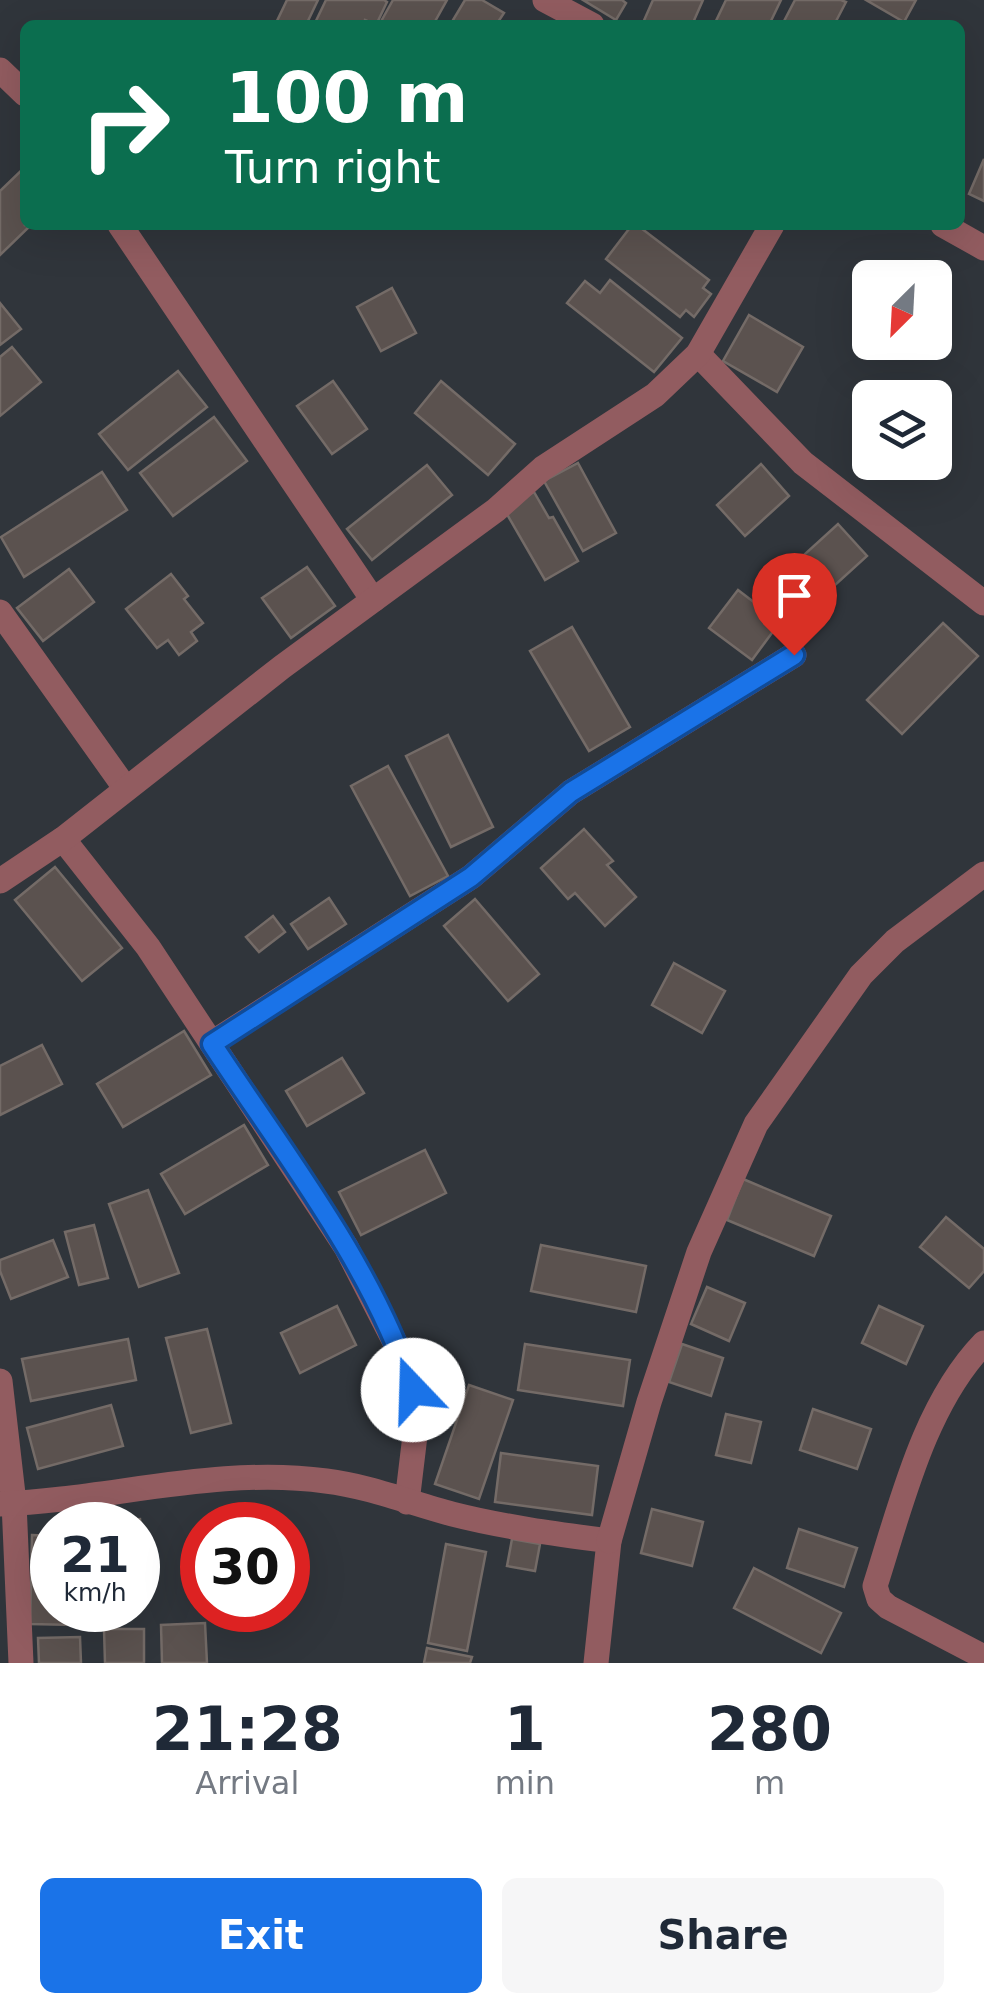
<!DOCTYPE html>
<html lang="en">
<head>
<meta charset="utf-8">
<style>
  body { margin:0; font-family:"DejaVu Sans",sans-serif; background:#f6f6f7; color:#1f2937; height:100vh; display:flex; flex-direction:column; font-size:38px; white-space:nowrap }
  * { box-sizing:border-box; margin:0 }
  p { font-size:32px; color:#747a83 }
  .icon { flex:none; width:55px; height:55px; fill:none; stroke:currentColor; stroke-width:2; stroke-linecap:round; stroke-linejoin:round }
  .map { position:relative; height:1663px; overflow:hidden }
  .drawer { display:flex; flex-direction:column; background:#fff; flex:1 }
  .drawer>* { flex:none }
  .top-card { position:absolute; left:20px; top:20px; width:945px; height:210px; border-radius:15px; box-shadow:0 10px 40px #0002; background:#0b6e4f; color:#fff; overflow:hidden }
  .needle { width:65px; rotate:204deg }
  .controls { position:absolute; left:852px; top:260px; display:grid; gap:20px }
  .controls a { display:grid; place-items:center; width:100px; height:100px; border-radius:15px; background:#fff; box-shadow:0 10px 40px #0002; font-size:50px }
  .speed { position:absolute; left:30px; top:1502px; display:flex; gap:20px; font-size:50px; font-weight:700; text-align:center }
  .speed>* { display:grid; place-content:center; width:130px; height:130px; border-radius:50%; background:#fff; box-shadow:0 10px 40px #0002; line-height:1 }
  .speed small { font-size:25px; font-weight:400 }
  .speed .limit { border:15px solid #d22; background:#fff; color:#111 }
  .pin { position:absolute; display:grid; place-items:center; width:85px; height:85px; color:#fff; margin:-102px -42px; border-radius:50% 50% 50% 0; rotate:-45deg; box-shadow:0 0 10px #0007 }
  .pin .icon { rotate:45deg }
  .me { position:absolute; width:110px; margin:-55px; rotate:339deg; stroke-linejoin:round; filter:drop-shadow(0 0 8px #0008) }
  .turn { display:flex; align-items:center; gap:35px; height:210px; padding:0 40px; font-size:45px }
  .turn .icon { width:130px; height:130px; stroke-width:2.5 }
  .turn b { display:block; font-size:70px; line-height:85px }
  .eta { display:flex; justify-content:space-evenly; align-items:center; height:170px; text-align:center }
  .eta b { font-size:60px; font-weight:600; line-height:70px }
  .cta { display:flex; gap:20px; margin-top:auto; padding:20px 40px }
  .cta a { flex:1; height:115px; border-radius:15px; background:#1a73e8; color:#fff; font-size:40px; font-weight:600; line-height:115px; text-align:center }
  .cta a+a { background:#f6f6f7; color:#1f2937 }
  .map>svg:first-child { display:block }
</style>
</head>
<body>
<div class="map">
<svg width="984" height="1663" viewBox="0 0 984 1663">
  <rect width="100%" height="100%" fill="#30353b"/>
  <g fill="#5b524f" stroke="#746b67" stroke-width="2.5">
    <path d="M287,0H318L306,25H280L276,23Z"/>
    <path d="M326,0H384L387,2L376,25L365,20L363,25H314Z"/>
    <path d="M393,0H447L433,25H379Z"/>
    <path d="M465,0H482L504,13L496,25H450Z"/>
    <path d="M583,0H622L626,3L616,20Z"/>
    <path d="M653,0H703L692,25H642Z"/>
    <path d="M726,0H781L769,25H714Z"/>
    <path d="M795,0H841L846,2L834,25H782Z"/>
    <path d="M866,0H916L904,22Z"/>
    <path d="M984,159V201L969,194Z"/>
    <path d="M25,167V225H31L0,255V191Z"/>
    <path d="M632,225H637L709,280L703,288L711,294L694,317L686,310L680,317L606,259Z"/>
    <path d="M610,280L682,338L654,372L567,303L585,281L600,293Z"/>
    <path d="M392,288L416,333L381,351L357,307Z"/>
    <path d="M0,303L21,329L0,345Z"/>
    <path d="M749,315L803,347L777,392L723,361Z"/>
    <path d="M12,347L41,382L0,416V357Z"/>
    <path d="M178,371L207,407L128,470L99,434Z"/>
    <path d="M333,381L367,429L332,454L297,406Z"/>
    <path d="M441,381L515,444L488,475L415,413Z"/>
    <path d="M214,417L247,461L173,516L140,473Z"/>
    <path d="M578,463L616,533L583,551L544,481Z"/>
    <path d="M761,464L789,496L745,536L717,505Z"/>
    <path d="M427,465L452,495L372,560L347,529Z"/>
    <path d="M102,472L127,510L24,577L1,537Z"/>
    <path d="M534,492L549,518L553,517L578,561L545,580L504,509Z"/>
    <path d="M838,524L867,556L790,626L761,594Z"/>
    <path d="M307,567L335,606L291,638L262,598Z"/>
    <path d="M69,569L94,602L43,641L17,608Z"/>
    <path d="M171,574L188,596L184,599L203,623L191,632L197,641L179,655L168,640L157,648L126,609Z"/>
    <path d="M738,590L780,622L752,660L709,628Z"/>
    <path d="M943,623L978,656L902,734L867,700Z"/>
    <path d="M572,627L630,727L589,751L530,651Z"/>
    <path d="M448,735L493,827L451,847L406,756Z"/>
    <path d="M388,766L448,876L410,896L351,786Z"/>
    <path d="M584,829L613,861L607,865L636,897L605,926L575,893L568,899L541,868Z"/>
    <path d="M55,867L122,948L82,981L15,900Z"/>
    <path d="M329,898L346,924L308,949L291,924Z"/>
    <path d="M475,899L539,974L508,1001L444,926Z"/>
    <path d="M273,916L285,932L259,952L246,937Z"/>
    <path d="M674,963L725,991L702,1033L652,1005Z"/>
    <path d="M184,1031L211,1075L123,1127L97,1084Z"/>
    <path d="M42,1045L62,1084L0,1115V1066Z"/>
    <path d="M342,1058L364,1093L307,1126L286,1091Z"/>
    <path d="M244,1125L268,1165L185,1214L161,1174Z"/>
    <path d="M425,1150L446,1193L361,1235L339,1192Z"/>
    <path d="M743,1179L831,1216L814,1256L727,1220Z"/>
    <path d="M148,1190L179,1273L139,1287L109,1204Z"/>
    <path d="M946,1217L984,1249V1271L969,1288L920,1247Z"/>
    <path d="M94,1225L108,1278L79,1285L65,1232Z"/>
    <path d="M53,1240L68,1277L11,1299L0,1271V1260Z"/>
    <path d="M541,1245L646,1266L636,1312L531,1291Z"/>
    <path d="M707,1287L745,1303L729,1341L691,1324Z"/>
    <path d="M337,1306L356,1345L300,1373L281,1333Z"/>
    <path d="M879,1306L923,1326L906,1364L862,1343Z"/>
    <path d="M207,1329L231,1423L191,1433L166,1338Z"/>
    <path d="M128,1339L136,1380L31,1401L22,1359Z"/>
    <path d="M525,1344L630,1360L623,1406L518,1390Z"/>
    <path d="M682,1344L723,1358L711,1396L669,1382Z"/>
    <path d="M469,1385L513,1400L479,1499L435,1484Z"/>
    <path d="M111,1405L123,1446L38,1469L27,1428Z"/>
    <path d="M813,1409L871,1429L857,1469L800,1450Z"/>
    <path d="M726,1414L761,1422L751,1463L716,1455Z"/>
    <path d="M501,1453L598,1466L592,1515L495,1502Z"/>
    <path d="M652,1509L703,1522L692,1566L641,1553Z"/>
    <path d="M140,1519L144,1579H138V1525H94V1522Z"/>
    <path d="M799,1529L857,1548L844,1587L787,1568Z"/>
    <path d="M32,1535L52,1536V1610H76L75,1625L30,1624Z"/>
    <path d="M512,1539L540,1544L535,1571L507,1566Z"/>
    <path d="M446,1544L486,1552L467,1651L428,1643Z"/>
    <path d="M754,1568L841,1613L821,1653L734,1608Z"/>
    <path d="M205,1623L207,1663H162L161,1625Z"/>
    <path d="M104,1629H144V1663H105Z"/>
    <path d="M80,1637L81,1663H39L38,1638Z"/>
    <path d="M427,1648L472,1657L470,1663H424Z"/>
  </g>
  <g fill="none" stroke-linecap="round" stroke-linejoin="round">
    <g stroke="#925c60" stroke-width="25">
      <path d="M545,0L592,25"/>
      <path d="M0,70L25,94"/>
      <path d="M120,225L373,600"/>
      <path d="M943,225L984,248"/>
      <path d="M698,354L803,463L984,603"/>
      <path d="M0,612L126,789"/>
      <path d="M63,839L148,947L346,1247L403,1358L413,1389L417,1419L407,1502"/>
      <path d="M0,881L63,839L282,667L496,510L543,468L655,395L698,354L772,225"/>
      <path d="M212,1043L471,877L571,792L794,655"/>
      <path d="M984,1343C924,1405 901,1505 875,1586L879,1599L888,1607L984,1657"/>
      <path d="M0,1381L14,1503L21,1663"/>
      <path d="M0,1504C108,1500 218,1466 326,1481C368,1486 411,1503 452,1514C503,1527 556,1534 609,1541L596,1663"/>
      <path d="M609,1541L649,1402L699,1252L756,1124L861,975L895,941L984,874"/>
    </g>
  </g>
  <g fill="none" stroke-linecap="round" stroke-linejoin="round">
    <g stroke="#114b97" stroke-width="25">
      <path id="route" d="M413,1390C373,1266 283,1152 212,1044L471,877L571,792L794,655"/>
    </g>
    <use href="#route" stroke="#1a73e8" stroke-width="18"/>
  </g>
</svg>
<div class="controls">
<a><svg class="needle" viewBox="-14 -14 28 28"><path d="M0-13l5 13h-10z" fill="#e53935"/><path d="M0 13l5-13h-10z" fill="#747a83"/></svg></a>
<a><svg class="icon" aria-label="layers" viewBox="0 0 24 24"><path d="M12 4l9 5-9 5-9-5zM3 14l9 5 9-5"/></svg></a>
</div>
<div class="speed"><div>21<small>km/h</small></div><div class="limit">30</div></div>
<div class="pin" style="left:794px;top:655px;background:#d93025"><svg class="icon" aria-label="arrive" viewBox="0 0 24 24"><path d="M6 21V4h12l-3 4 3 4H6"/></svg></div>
<svg class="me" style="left:413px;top:1390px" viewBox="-20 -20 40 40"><circle r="19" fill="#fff"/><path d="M0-13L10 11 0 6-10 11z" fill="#1a73e8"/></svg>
<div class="top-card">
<div class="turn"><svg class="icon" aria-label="right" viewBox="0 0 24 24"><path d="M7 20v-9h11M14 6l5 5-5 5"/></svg><div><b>100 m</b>Turn right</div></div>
</div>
</div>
<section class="drawer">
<div class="eta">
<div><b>21:28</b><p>Arrival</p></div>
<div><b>1</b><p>min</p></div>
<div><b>280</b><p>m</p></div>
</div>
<div class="cta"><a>Exit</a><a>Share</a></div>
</section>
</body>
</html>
